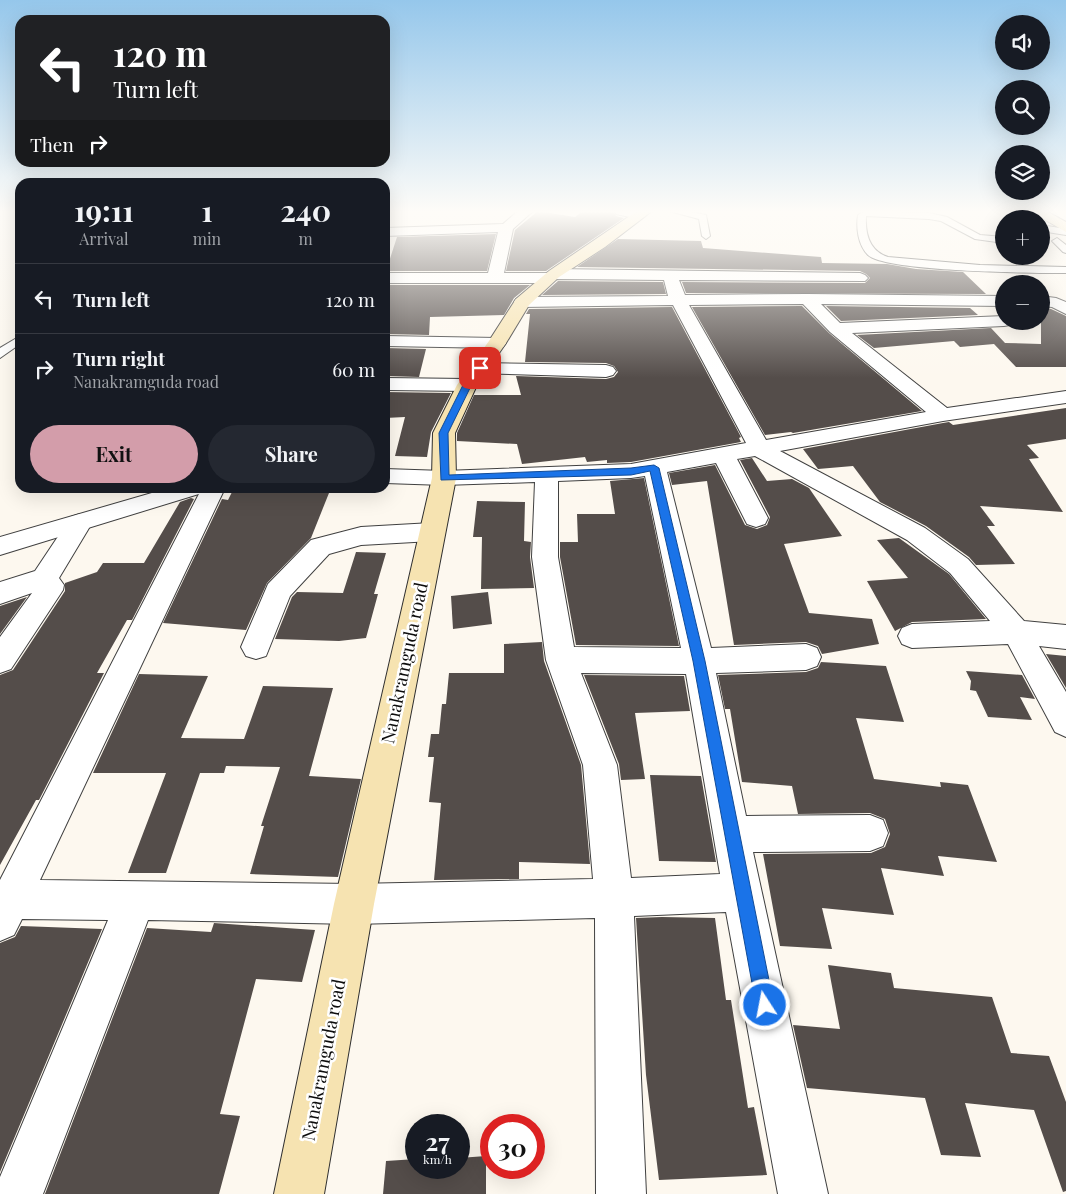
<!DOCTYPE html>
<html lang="en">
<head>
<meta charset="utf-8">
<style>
  body { margin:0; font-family:"Playfair Display",serif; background:#242831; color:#f1f3f6; height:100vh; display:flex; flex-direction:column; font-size:19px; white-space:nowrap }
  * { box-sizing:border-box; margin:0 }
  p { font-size:16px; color:#9ea1a6 }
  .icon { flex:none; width:28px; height:28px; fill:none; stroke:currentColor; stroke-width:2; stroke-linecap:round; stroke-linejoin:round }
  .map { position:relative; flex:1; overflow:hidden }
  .drawer { position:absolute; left:15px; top:178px; width:375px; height:315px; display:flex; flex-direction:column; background:#171b24; border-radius:15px; box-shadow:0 5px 20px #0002 }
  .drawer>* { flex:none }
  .banner { position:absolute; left:15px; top:15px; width:375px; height:152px; border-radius:15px; box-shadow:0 5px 20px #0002; background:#202124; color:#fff; overflow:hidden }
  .fabs { position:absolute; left:995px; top:15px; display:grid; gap:10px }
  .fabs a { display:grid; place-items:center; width:55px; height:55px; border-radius:50%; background:#171b24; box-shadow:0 5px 20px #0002; font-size:25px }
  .speed { position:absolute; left:405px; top:1114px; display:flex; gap:10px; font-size:25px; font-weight:700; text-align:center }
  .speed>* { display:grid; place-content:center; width:65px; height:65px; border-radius:50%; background:#171b24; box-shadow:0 5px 20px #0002; line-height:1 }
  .speed small { font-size:12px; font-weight:400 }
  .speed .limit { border:8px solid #d22; background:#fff; color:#111 }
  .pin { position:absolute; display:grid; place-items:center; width:42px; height:42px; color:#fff; margin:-21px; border-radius:10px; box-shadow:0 2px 8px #0006 }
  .me { position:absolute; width:55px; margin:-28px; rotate:349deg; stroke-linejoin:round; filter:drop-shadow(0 0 4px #0008) }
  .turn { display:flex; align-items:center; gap:18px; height:105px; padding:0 15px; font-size:22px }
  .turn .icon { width:65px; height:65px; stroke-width:2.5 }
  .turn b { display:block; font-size:35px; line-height:42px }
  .then { display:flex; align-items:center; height:48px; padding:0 15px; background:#0003; gap:10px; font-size:19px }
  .eta { display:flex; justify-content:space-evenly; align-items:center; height:85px; text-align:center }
  .eta b { font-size:30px; font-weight:700; line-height:35px }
  .action { display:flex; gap:10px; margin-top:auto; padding:10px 15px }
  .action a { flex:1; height:58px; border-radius:30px; background:#d39daa; color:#111; font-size:20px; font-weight:700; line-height:58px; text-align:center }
  .action a+a { background:#242831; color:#f1f3f6 }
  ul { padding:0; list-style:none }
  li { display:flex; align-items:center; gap:15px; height:70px; padding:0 15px; border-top:1px solid #363941 }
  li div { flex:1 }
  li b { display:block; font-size:19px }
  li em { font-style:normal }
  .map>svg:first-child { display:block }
</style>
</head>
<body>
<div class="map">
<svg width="1066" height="1194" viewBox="0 0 1066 1194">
  <rect width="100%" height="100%" fill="#fdf8ef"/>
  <g fill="#544d4a">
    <path d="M538,211L575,217L583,211H613L616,216L624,218L546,271H506L515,230Z"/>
    <path d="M496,234L487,271H386L397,237Z"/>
    <path d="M618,239L701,241L703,248L821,257L822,263L887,264L916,269L963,272L986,294L686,293L682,282L865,283L870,278L866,274L860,271L577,267Z"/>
    <path d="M558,281L663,282L666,294L542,295Z"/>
    <path d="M385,285H530L514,298L504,315L430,317L429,335L385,334Z"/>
    <path d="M802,306L829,333L922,411L793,433L791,432L765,435L692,307Z"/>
    <path d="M826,306L970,308L978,315L841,321Z"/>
    <path d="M672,307L741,437L739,438L741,442L631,462L607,463V460L587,462L585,457L522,464L517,444L457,441V433L474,395H521L516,376L606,379L614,377L618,372L614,366L606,363L525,362L530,314H526L529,309Z"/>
    <path d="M1041,308L1051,309L1066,316V367H1016L994,344L960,347L954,341L874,348L857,335L991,328L1005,343L1041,344Z"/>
    <path d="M385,348L426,349L419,377L385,376Z"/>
    <path d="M385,392L451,393L431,432L427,457L395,456L405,417L385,418Z"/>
    <path d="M1066,408V439L1027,445L1039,458L1029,459L1063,512L980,506L995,526H987L1015,564L976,565L969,557L926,526L880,502L853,466L818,469L803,449L943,423L949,422L953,425Z"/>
    <path d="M752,458L767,481L792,479L809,488L842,536L784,544L809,613L872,619L879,644L822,654L818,646L806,642L734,645L707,481L672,485L669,473L715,465L745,525L757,529L767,525L770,517L740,460Z"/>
    <path d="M644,478L679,646L576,645L560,557V542H578L577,514H615L610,481Z"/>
    <path d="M234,488H331L311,538L267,583L246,630L163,623L222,499L228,500Z"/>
    <path d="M191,498L194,499L132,620H127L97,673H104L39,800H36L0,865V675L13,670L65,591V583L97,572L103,563H144L180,502Z"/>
    <path d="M477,501L525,502L524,541L531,542L530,557L534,588L481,589L482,537H473Z"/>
    <path d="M899,538L949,574L986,619L912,622L895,631L867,581L908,578L877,540Z"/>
    <path d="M356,552L386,553L374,594H378L366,638L339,641L275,639L292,597L297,592L343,593Z"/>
    <path d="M488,592L492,624L453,629L451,596Z"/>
    <path d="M27,597L0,634V606Z"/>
    <path d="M542,642L544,661L581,765L590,864L519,862V879L434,880L441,803L429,802L434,757H428L431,734H439L442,704H446L449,673H504V644Z"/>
    <path d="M1046,654L1066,656V688Z"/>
    <path d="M821,662L886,666L904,722L856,718L874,779L941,787L940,782L968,785L997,862L938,856L944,876L881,868L894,915L822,908L832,949L780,946L763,854L871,853L885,847L890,834L885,819L870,813L798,814L792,786L742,782L730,709H725L718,675L806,672L818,668Z"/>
    <path d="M966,671L1022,675L1035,699L1020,697L1032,720L988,717L976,691L970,690L971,681Z"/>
    <path d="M139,674L208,676L181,738L244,739L263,686L333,688L309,776L361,779L338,877L250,874L264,826H261L280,767L226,766L224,773H200L166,873H128L166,773H93Z"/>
    <path d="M584,675L684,676L690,711L635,713L645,779L621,780L619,764Z"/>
    <path d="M650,775L701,776L716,862L659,861Z"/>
    <path d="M662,917L715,918L726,1000H731L748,1108L754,1107L767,1175L659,1180L646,1075L636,918Z"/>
    <path d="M214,923L315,930L302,982L256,979L220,1114L240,1116L219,1194H45L147,928L211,932Z"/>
    <path d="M21,926L102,929L0,1172V943L15,937Z"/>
    <path d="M828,965L891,973L894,988L992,997L1011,1053L1049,1056L1066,1102V1191L1063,1192L1034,1110L965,1103L981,1157L941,1155L925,1098L807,1088L793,1025L840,1029Z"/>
    <path d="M486,1156V1194H383L386,1161L416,1159V1168H459V1158Z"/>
  </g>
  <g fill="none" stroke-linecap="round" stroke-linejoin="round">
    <g stroke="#404040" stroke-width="2">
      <g id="service">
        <path d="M669,211H687L706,215L710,236L706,239L702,236L699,219Z"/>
        <path d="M865,211L929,213L947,217L980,235L1004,237V243L975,239L941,221L929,219L866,216C865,235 870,251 888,257L980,265L1066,267V273C1034,273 887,272 868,255C858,245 856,228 858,215Z"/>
        <path d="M1041,225L1066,229V235L1041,231Z"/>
        <path d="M1057,238L1066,245V253L1063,252L1052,241Z"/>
        <path d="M20,336V344L0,358V348Z"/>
      </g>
    </g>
    <g stroke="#404040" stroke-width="2">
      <g id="minor">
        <path d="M518,211H533L513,229L504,273H547L554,269L860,273L865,275L868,278L865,281L679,280L685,295L807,294L1004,296V306L821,304L840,323L1004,316V321H1012L1010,325L1004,326L852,333L947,408L1066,391V403L943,421L780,451L925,528L968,559L1024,621L1066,625V649L1039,646L1066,692V737L1055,732L1008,644L912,648L902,644L898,636L902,628L912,624L990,621L950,573L907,540L755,456L737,459L768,518L765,524L756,527L747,524L716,463L667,472L711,648L806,644L817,648L821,657L817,666L806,670L716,673L746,816L870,815L883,820L888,833L883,846L870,851L753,852L828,1194H778L726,912L634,916L646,1194H596L595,918L354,924L148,920L43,1194H0V1177L108,920L22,919L14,935L0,941V880L202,488H225L40,880L354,884L593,879L583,765L546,660L532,557L535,482L444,485L436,483L432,478L436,473L444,471L631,464L746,443L673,305L522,307L516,305L514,302L516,299L522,297L668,296L664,280L556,279L549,283H385V273H488L498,232L385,236V228L503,224ZM803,304L830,332L926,412L766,440L689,305ZM645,476L681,648L574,647L558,557V481L631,478ZM581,673L686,674L720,874L631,878L617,765Z"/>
        <path d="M615,211H640L646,215L639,219L616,214Z"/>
        <path d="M1041,296L1056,298L1066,302V314L1052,307L1041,306Z"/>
        <path d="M385,336L497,338L503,339L506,343L503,347L497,348L385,346Z"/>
        <path d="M480,363L606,365L613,367L616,371L613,375L606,377L473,373L471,369L473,365Z"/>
        <path d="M385,378L467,379L474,381L477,385L474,389L467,391L385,390Z"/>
        <path d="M80,514L89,517L92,523L59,578L64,585L63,590L11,669L0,673V637L32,593L0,604V582L35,571L71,517Z"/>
        <path d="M432,523L441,526L445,532L441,538L432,541L361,545L329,554L290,596L266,656L256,659L246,656L241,647L268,584L311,540L361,527Z"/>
      </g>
    </g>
    <g stroke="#404040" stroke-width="2">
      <g id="tertiary">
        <path d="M385,469L444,471L452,473L456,478L452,483L444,485L385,483Z"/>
        <path d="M169,488H206L202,493L0,555V537Z"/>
      </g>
    </g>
    <g stroke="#2f2f2f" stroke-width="2">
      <g id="secondary">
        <path d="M637,211H652L605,247L559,277L529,305L506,343L477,385L455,433L456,478L374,904L324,1194H274L334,904L432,478L433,433L457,385L489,341L516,299L549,271Z"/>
        <path d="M1030,211H1046L1066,222V232Z"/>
      </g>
    </g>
    <use href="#service" fill="#fff" fill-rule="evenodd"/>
    <use href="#minor" fill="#fff" fill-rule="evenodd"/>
    <use href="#tertiary" fill="#fff" fill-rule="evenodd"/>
    <use href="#secondary" fill="#f6e3b1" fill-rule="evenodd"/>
  </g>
  <linearGradient id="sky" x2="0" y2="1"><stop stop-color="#95c7eb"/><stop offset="0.56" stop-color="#fefcf8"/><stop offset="1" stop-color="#fefcf8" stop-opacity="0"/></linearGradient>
  <rect width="1066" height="378" fill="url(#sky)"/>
  <path fill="#1a73e8" stroke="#114b97" d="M477,367L484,368L471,386L448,433L449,475L631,468L654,465L659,468L705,661L774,1005L771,1011L765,1014L758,1011L756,1005L693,661L650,471L631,475L441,480L439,433L463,385Z"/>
  <g text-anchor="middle" stroke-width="5" stroke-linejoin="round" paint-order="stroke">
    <g font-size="18" fill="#0d0d0d" stroke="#fff">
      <text transform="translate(405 663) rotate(-78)" y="6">Nanakramguda road</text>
      <text transform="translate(324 1060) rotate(-79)" y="6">Nanakramguda road</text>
    </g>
  </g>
</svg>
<div class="fabs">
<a><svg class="icon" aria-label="sound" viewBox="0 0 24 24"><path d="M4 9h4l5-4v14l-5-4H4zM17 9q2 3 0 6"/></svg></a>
<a><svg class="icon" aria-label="search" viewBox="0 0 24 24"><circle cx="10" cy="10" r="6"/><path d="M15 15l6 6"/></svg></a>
<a><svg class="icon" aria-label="layers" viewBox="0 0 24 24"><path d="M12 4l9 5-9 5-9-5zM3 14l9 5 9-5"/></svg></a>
<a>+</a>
<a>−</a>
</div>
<div class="speed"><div>27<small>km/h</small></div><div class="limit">30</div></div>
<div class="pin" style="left:480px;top:368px;background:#d93025"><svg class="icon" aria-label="arrive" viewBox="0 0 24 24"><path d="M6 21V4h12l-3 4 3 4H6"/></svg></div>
<svg class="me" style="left:765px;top:1005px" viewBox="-20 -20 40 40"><circle r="17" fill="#1a73e8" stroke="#fff" stroke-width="3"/><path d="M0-11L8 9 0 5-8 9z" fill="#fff"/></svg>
<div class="banner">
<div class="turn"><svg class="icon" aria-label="left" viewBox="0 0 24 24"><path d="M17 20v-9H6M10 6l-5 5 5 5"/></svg><div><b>120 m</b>Turn left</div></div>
<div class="then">Then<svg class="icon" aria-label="right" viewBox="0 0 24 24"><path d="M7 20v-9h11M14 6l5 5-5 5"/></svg></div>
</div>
<section class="drawer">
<div class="eta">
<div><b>19:11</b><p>Arrival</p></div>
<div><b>1</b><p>min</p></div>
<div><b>240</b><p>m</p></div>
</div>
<ul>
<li><svg class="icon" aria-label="left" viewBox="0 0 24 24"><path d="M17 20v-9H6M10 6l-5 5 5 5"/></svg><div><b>Turn left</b></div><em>120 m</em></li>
<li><svg class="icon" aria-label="right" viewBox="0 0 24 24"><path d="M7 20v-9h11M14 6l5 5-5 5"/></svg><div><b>Turn right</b><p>Nanakramguda road</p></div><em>60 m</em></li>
</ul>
<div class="action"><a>Exit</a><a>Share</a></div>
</section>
</div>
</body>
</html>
